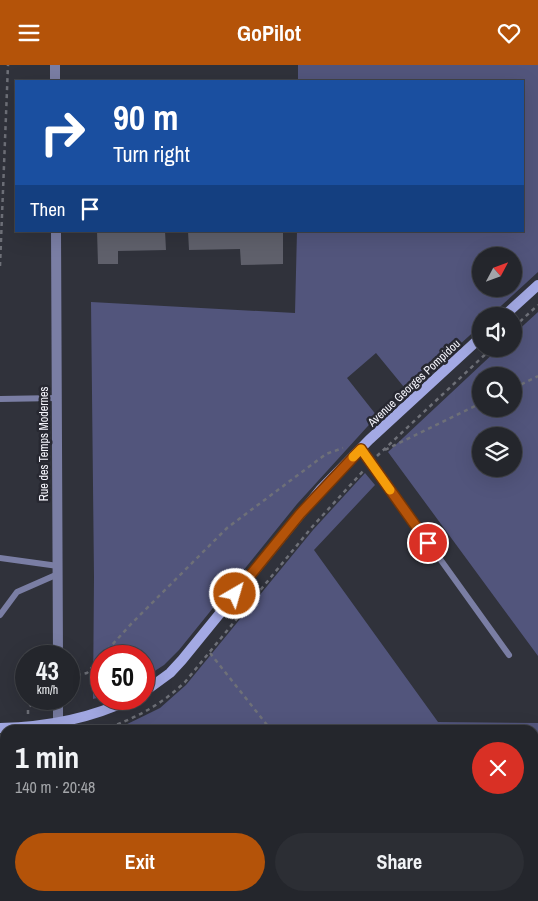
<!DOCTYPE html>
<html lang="en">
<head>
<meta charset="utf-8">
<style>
  body { margin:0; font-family:"Archivo Narrow",sans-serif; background:#2c2e34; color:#f1f3f6; height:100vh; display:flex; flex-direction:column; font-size:19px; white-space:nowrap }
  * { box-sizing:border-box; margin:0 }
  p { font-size:16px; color:#a3a5a9 }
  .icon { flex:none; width:28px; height:28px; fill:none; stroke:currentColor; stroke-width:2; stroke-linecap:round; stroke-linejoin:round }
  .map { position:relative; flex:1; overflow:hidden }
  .details { position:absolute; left:0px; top:660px; width:539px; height:176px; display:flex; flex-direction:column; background:#24262c; border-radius:15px 15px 0 0; box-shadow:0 5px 20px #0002,0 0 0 1px #414348 }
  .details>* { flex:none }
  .hud { position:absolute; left:15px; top:15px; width:509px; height:152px; border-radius:0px; box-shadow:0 5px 20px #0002,0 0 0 1px #414348; background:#1a4fa0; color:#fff; overflow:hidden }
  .needle { width:32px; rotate:49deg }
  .buttons { position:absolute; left:472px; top:182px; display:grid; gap:10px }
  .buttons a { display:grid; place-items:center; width:50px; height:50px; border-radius:50%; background:#24262c; box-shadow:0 5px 20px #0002,0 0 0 1px #414348; font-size:25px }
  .speed { position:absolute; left:15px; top:580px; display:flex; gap:10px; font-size:25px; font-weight:700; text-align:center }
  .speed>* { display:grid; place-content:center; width:65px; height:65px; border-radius:50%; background:#24262c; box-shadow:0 5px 20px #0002,0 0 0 1px #414348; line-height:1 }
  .speed small { font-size:12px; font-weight:400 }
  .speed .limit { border:8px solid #d22; background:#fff; color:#111 }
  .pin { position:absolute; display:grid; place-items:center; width:42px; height:42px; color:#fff; margin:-21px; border:2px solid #fff; border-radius:50%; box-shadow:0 1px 5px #0007 }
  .me { position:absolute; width:55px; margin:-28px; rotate:38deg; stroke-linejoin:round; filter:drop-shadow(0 0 4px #0008) }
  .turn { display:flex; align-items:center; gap:18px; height:105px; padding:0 15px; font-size:22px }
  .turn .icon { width:65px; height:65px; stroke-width:2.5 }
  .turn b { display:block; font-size:35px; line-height:42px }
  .then { display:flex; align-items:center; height:48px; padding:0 15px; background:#0003; gap:10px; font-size:19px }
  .round { display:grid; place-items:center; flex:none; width:52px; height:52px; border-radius:26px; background:#2c2e34 }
  .head { display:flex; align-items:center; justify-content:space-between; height:85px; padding:0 15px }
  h1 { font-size:30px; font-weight:700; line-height:38px }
  .action { display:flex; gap:10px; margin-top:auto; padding:10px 15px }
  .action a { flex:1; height:58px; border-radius:30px; background:#b45309; color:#fff; font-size:20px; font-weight:700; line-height:58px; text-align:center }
  .action a+a { background:#2c2e34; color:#f1f3f6 }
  header { display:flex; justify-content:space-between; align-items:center; height:65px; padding:0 15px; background:#b45309; color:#fff; font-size:22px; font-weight:700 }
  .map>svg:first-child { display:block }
</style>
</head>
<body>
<header><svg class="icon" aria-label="menu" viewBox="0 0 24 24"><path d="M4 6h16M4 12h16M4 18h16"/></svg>GoPilot<svg class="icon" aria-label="heart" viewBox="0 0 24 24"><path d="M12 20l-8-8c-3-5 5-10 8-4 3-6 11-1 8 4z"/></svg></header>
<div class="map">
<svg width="538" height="836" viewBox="0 0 538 836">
  <rect width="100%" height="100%" fill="#30323b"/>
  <g fill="#52557c" fill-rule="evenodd">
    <path d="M298,0H538V207L490,251H481V260L408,327L376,288L347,313L377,351L297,439L179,585L164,600L144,613V591H101V632L93,634L94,512L91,237L295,248L297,166H522V16H298ZM481,191H514V224H481Z"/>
    <path d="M538,247V591L388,387L498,284H514V269ZM481,311H514V344H481ZM481,371H514V404H481Z"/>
    <path d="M365,408L375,420L314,485L438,657L538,658V836H68V831H534V665H115L160,643L186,620L313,465Z"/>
    <path d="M5,719V831H34V836H0V725Z"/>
  </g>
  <g fill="#5f606b">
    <path d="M97,166H165L166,185L118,186V199H98Z"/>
    <path d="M188,166H283V199L241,200L240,184L189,185Z"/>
  </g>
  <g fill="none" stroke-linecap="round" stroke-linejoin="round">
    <g stroke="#6e7078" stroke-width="2.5" stroke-dasharray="4 4" stroke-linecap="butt">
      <path d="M0,201L8,0"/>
      <path d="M514,262L538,240"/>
      <path d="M514,323L538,311"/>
      <path d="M385,385L481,338"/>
      <path d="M377,391L491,284"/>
      <path d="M210,588L271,665"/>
      <path d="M102,591L132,558L227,463L326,389L343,383"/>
      <path d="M69,612L87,608L101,592"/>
      <path d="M28,649V644L35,634"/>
      <path d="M102,665C134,654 160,641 185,617L312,462L365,404"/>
      <path d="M0,678H5"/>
      <path d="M534,686H538"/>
      <path d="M0,703L5,697"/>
      <path d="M392,836V831"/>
    </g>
    <g stroke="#7a7ea4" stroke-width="6">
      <path d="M0,334L57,333"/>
      <path d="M361,384L509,590"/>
      <path d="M0,493L58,501"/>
      <path d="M0,550L17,527L58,509"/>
    </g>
    <g stroke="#7a7ea4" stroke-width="10">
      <path d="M55,0V16"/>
      <path d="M56,166L58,591"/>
      <path d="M58,634V665"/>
      <path d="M58,831L59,836"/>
    </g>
    <g stroke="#a3a9e4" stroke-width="10">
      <path d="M504,251L538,220"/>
      <path d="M144,627L170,608L182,595L321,424L369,375L481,272"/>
      <path d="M0,663C45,662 90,654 131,634"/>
    </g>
  </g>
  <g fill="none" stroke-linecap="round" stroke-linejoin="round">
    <g stroke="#753606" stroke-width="12">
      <path id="route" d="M235,529L300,449L361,384L428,478"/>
    </g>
    <use href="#route" stroke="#b45309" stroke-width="9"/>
    <path stroke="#f59e0b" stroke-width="9" d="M353,392L361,384L390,425"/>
  </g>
  <g text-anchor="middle" stroke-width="5" stroke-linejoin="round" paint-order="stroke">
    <g font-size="12" fill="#f4f4fb" stroke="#272831">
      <text transform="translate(414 318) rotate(-43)" y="4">Avenue Georges Pompidou</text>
      <text transform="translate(44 379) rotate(-90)" y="4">Rue des Temps Modernes</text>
    </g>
  </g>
</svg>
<div class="buttons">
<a><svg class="needle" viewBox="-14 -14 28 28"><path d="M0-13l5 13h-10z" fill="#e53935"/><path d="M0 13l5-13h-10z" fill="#a3a5a9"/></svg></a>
<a><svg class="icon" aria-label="sound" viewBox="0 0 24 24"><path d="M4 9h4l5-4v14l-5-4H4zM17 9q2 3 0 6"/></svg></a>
<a><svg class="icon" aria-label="search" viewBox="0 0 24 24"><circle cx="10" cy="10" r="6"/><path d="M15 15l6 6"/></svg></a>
<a><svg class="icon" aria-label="layers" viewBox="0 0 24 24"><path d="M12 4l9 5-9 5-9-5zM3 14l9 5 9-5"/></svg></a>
</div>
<div class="speed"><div>43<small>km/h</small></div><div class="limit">50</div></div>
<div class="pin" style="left:428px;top:478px;background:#d93025"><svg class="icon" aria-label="arrive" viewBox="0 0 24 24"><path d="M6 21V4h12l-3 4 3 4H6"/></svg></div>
<svg class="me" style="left:235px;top:529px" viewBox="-20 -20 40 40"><circle r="17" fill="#b45309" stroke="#fff" stroke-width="3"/><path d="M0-11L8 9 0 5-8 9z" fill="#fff"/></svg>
<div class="hud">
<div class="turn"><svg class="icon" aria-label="right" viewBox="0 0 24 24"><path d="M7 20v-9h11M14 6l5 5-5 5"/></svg><div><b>90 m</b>Turn right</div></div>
<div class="then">Then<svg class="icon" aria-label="arrive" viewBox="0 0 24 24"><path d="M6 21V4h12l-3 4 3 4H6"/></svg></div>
</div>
<section class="details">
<div class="head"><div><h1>1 min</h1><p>140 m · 20:48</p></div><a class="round" style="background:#d93025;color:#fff"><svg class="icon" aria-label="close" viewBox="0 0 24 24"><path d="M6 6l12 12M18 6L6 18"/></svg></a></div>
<div class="action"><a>Exit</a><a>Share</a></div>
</section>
</div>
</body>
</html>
